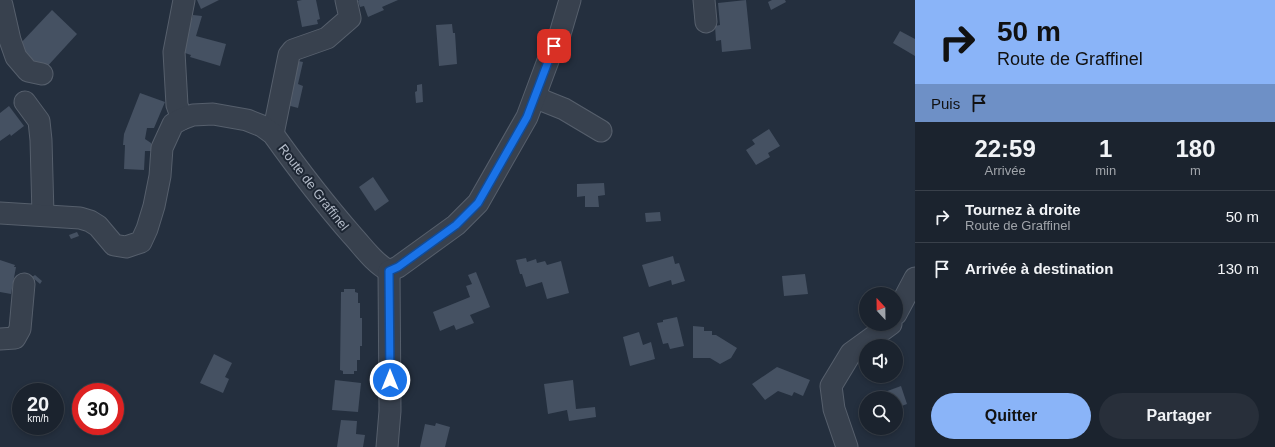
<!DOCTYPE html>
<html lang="fr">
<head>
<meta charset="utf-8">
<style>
  body { margin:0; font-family:Arial,sans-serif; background:#282f3a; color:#f1f3f6; height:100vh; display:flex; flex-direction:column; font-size:15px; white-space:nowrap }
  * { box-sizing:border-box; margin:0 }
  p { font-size:13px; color:#a0a4aa }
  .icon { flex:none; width:22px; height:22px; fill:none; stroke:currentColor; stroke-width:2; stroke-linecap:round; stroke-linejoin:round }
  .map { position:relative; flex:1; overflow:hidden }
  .side { display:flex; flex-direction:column; background:#1b232e; width:360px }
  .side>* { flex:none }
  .top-card { background:#8ab4f8; color:#111; overflow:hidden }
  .needle { width:26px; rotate:338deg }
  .controls { position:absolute; left:859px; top:287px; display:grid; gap:8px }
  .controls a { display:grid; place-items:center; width:44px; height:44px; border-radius:50%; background:#1b232e; box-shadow:0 2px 6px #0003,0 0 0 1px #39404a; font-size:20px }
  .speed { position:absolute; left:12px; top:383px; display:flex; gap:8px; font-size:20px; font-weight:700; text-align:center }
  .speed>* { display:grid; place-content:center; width:52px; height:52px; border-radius:50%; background:#1b232e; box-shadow:0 2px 6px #0003,0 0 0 1px #39404a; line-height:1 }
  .speed small { font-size:10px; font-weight:400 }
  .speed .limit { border:6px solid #d22; background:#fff; color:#111 }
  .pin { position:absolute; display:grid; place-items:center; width:34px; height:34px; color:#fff; margin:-17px; border-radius:8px; box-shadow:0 2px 6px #0006 }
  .me { position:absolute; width:44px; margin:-22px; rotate:0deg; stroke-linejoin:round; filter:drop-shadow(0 0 3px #0008) }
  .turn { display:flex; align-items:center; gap:14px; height:84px; padding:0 16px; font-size:18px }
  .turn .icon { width:52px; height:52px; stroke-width:2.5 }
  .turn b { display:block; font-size:28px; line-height:34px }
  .then { display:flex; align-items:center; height:38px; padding:0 16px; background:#0003; gap:8px; font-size:15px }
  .eta { display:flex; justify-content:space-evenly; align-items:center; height:68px; text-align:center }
  .eta b { font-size:24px; font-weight:600; line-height:28px }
  .cta { display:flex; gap:8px; margin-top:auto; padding:8px 16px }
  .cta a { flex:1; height:46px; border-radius:24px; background:#8ab4f8; color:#111; font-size:16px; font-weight:600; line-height:46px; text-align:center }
  .cta a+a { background:#282f3a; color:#f1f3f6 }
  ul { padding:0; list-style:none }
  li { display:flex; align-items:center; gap:12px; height:52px; padding:0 16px; border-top:1px solid #39404a }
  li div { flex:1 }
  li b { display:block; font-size:15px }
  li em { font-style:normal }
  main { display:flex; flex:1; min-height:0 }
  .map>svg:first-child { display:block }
</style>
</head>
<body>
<main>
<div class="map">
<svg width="915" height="447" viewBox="0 0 915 447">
  <rect width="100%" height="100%" fill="#242f3e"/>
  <g fill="#455162">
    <path d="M197,0H219L201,9Z"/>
    <path d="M302,0H316L320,19L317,20L318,24L302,27L297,1Z"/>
    <path d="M359,0H398L382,7L384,10L368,17L364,6L360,7L358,1Z"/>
    <path d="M746,0L751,49L722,52L721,40L716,41L715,26L720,25L718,3Z"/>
    <path d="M772,0H785L786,2L771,10L768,2Z"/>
    <path d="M52,10L77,34L44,70L18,46Z"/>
    <path d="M193,15L202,16L196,36L226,44L220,66L190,57L191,55L182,52Z"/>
    <path d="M452,24L453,33H455L457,64L439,66L436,25Z"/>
    <path d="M900,31L915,39V56L893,43Z"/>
    <path d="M293,60L303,62L298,84L303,86L298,108L283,104Z"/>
    <path d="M422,84L423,102L416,103L415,92L417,91V85Z"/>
    <path d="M140,93L165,102L154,128H147L145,139L151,143V151H145L144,170L124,169L125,145H123L124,134Z"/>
    <path d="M9,106L24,126L11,136L10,134L0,141V113Z"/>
    <path d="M769,129L780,146L768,153L770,157L756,165L746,150L755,144L752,140Z"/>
    <path d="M373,177L389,201L375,211L359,187Z"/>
    <path d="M604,183L605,195L598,196L599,207H585V196L577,197V184Z"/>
    <path d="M660,212L661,221L646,222L645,213Z"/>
    <path d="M77,232L79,236L71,239L69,235Z"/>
    <path d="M673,256L675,264L679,263L685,281L672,285L671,280L649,287L642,265Z"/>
    <path d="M526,258L527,262L536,259L537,263L545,261L547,265L561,261L569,293L547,299L542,282L526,287L522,274H520L516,260Z"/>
    <path d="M0,260L15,265L14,267H16L11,294L0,292Z"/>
    <path d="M476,272L490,307L470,315L474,323L456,330L454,325L440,331L433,312L470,297L466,286L472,284L468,275Z"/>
    <path d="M805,274L808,294L784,296L782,276Z"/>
    <path d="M35,275L42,281L40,284L32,277Z"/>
    <path d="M344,289H355V292L358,293V303H360V318H362V346H360V360H357V371H354V374H343V371L340,370L341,292H344Z"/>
    <path d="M677,317L684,346L670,349L668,343L663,344L657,323L663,322V320Z"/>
    <path d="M693,326L704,327V331H712V335H716L737,348L731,358L720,364L710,358H693Z"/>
    <path d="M639,332L643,345L651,342L655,359L630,366L623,337Z"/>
    <path d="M214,354L232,363L225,377L229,379L223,393L200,383Z"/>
    <path d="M777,367L810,380L803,396L794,392L792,396L778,391L765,400L752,384Z"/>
    <path d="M335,380L361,383L358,412L332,410Z"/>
    <path d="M573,380L576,409L595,407L596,417L569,421L567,410L548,414L544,384Z"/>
    <path d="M901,386L907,404L896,408V398H875L874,396Z"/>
    <path d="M341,420L357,421L356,434L365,435L363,447H337Z"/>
    <path d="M436,423L450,427L445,447H420L425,424L435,426Z"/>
  </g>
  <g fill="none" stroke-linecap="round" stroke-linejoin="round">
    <g stroke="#565f6c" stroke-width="23">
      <g id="minor">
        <path d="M704,0L706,22"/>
        <path d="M0,2L2,5L10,40L16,57L28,71L42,74"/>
        <path d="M536,95L544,101L564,109L601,131"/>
        <path d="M25,102L39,121L41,140L43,215"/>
        <path d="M182,119L177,105L174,52L184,0"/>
        <path d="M273,134L289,55L293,50L327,38L350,18L346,0"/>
        <path d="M0,213L80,218L90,221L98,226L114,245L126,247L141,242L147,229L154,206L160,176L162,148L173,124L182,119L193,115L213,114L247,120L262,126L273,134C298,169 324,203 352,235C364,248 374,263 389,271"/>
        <path d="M389,271L398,267L456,225L478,203L527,117L549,58L560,34L570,0"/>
        <path d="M896,314L915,278"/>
        <path d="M0,339L15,338L20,329L24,284"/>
        <path d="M387,447L390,411L389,271"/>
        <path d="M847,447L834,409L831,386L851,353L891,324"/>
      </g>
    </g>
    <use href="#minor" stroke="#38414e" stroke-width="21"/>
  </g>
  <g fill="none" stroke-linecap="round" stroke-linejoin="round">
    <g stroke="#114b97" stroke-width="10">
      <path id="route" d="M390,380L389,271L398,267L456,225L478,203L527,117L554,46"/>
    </g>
    <use href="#route" stroke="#1a73e8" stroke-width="7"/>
  </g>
  <g text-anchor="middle" stroke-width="4" stroke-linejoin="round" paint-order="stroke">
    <g font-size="13" fill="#b4bcc9" stroke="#1d2633">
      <text transform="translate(314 187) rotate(52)" y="5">Route de Graffinel</text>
    </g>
  </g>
</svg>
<div class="controls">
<a><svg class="needle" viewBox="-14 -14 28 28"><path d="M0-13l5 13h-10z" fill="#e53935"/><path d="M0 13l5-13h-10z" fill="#a0a4aa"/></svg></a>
<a><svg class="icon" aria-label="sound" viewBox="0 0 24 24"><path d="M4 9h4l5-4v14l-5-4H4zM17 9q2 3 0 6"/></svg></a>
<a><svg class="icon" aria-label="search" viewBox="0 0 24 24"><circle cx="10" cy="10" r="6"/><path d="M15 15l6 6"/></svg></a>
</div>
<div class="speed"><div>20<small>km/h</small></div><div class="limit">30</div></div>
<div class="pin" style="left:554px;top:46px;background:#d93025"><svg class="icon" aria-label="arrive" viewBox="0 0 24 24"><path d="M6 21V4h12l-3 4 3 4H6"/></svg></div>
<svg class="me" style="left:390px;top:380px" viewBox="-20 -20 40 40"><circle r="17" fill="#1a73e8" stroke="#fff" stroke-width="3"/><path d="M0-11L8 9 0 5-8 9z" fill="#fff"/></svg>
</div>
<section class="side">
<div class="top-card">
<div class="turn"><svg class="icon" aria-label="right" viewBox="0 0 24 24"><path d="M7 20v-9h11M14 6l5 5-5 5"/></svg><div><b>50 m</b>Route de Graffinel</div></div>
<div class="then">Puis<svg class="icon" aria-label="arrive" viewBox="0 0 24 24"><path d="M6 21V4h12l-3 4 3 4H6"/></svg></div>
</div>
<div class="eta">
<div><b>22:59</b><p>Arrivée</p></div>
<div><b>1</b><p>min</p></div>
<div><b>180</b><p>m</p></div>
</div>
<ul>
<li><svg class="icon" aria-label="right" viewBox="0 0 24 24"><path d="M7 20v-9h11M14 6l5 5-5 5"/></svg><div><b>Tournez à droite</b><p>Route de Graffinel</p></div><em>50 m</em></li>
<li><svg class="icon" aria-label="arrive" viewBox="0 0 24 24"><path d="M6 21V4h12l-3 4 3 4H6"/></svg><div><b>Arrivée à destination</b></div><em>130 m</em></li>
</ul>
<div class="cta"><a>Quitter</a><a>Partager</a></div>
</section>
</main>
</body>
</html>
